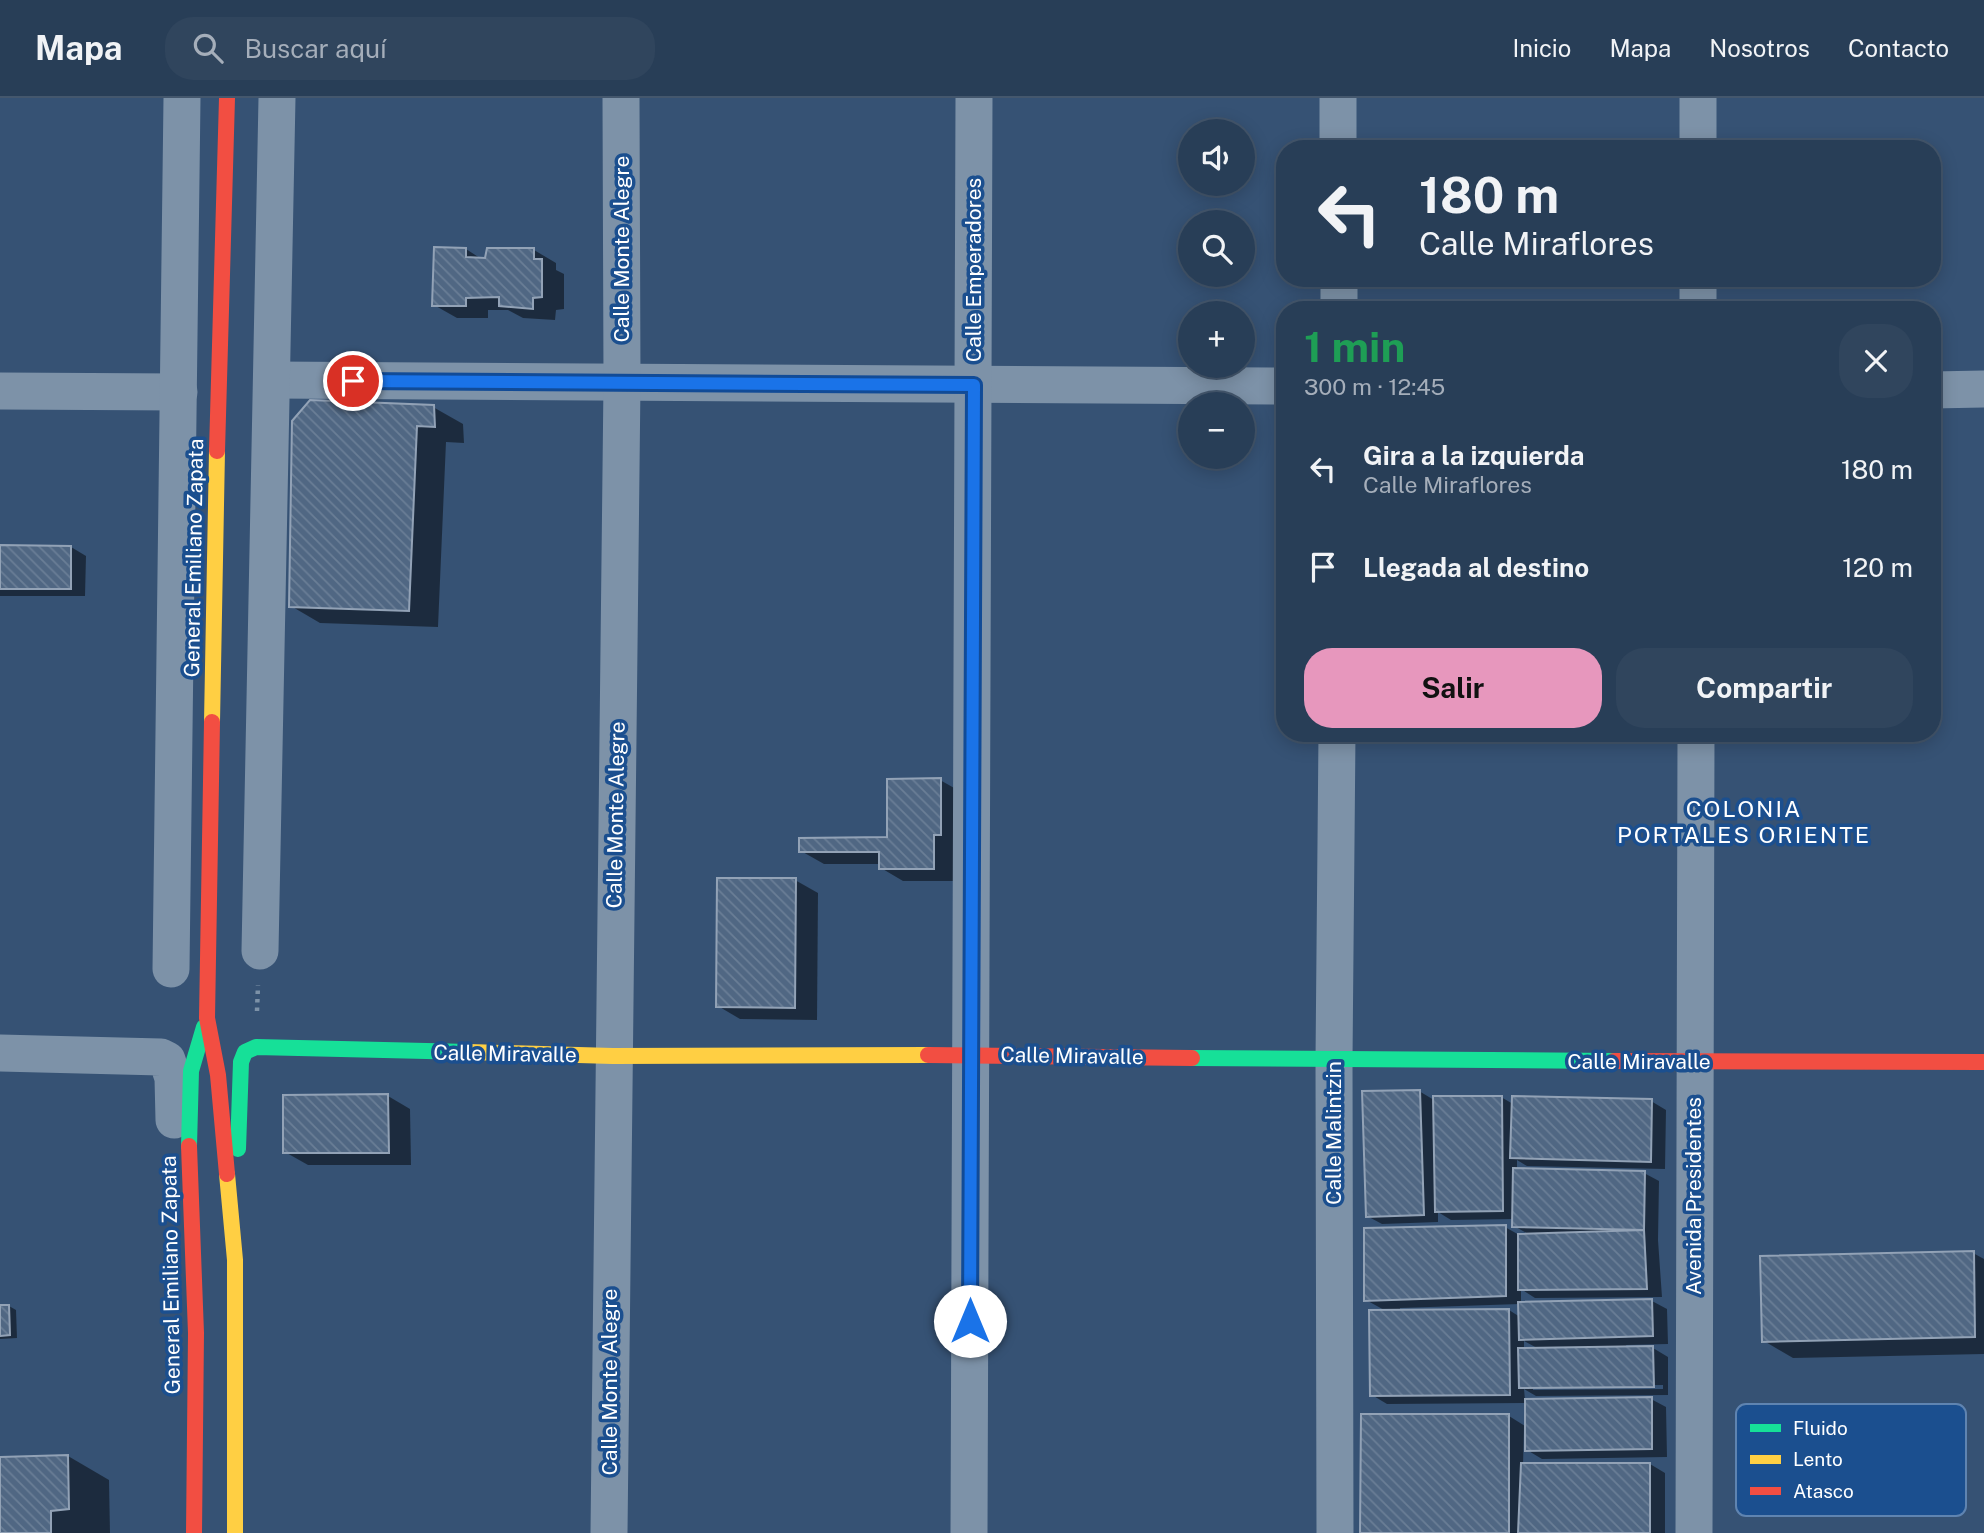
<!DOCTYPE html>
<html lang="es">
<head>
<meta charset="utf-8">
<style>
  body { margin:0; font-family:"Public Sans",sans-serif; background:#30455d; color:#f1f3f6; height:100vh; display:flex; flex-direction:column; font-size:26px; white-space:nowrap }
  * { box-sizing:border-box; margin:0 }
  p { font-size:23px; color:#a5aeba }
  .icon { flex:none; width:38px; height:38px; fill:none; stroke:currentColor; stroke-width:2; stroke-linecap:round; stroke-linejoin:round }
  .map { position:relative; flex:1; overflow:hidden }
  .sheet { position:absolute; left:1276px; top:203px; width:665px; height:441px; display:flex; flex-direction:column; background:#283e57; border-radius:28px; box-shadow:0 4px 18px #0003,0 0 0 2px #44576d }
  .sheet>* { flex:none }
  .guide { position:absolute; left:1276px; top:42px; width:665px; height:147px; border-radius:28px; box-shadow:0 4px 18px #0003,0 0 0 2px #44576d; background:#283e57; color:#f1f3f6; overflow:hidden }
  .buttons { position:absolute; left:1178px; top:21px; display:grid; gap:14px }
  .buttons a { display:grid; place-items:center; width:77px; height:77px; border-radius:50%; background:#283e57; box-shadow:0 4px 18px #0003,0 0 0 2px #44576d; font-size:35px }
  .pin { position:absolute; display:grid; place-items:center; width:60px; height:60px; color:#fff; margin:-30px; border:4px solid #fff; border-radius:50%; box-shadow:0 2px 7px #0007 }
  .me { position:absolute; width:77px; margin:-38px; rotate:0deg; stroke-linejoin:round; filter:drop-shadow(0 0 5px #0008) }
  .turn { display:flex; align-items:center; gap:24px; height:147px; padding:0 28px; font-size:32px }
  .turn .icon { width:91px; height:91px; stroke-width:2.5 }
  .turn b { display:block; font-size:49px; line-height:60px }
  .round { display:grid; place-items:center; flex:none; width:74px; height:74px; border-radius:28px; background:#30455d }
  .summary { display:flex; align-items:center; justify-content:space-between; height:119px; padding:0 28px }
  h1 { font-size:42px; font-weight:700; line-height:52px; color:#1e9e55 }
  .cta { display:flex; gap:14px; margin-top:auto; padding:14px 28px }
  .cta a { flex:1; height:80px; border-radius:28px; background:#e797bd; color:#111; font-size:28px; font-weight:700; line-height:80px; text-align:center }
  .cta a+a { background:#30455d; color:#f1f3f6 }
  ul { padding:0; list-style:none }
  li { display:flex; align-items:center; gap:21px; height:98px; padding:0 28px }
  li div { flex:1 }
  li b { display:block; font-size:26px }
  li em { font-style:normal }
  header { display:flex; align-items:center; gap:42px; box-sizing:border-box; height:98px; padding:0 35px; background:#283e57; border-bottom:2px solid #44576d }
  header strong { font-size:33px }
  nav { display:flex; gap:38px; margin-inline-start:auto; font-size:24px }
  .search { width:490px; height:63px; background:#30455d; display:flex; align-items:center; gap:18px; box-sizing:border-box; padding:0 24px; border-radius:28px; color:#a5aeba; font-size:26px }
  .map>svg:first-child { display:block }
</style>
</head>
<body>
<header>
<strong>Mapa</strong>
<div class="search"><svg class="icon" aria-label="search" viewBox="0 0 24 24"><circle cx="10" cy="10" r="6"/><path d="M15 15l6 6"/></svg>Buscar aquí</div>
<nav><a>Inicio</a><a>Mapa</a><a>Nosotros</a><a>Contacto</a></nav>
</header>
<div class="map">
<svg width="1984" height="1435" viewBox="0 0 1984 1435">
  <defs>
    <pattern id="building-back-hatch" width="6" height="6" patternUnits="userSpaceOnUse" patternTransform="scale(1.75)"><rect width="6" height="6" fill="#506783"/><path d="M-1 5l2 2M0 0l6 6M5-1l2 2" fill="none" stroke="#6a7e96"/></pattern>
  </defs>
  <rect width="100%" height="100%" fill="#365274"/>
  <g fill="#0007" fill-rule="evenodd">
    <path d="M466,151L483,162L534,152L556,165V172L564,176V211L556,212L555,222L523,220L508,212H488V220H457L434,207Z"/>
    <path d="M433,309L463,326L464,345L446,344L438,529L320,525L291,508L294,324Z"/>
    <path d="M0,449H71L86,458L85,498H0Z"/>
    <path d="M940,682L963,695L956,783H903L881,770V766H824L801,753L889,741Z"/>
    <path d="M795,782L818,795L817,922L740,921L718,908Z"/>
    <path d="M1419,993L1434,1002L1501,999L1513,1006L1651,1003L1666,1012L1665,1071L1527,1068L1517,1062V1072L1644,1075L1659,1083L1658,1142L1662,1199L1535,1200L1521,1191V1206L1652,1203L1667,1211L1668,1246L1626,1247L1627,1250H1653L1668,1259V1297L1536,1298L1524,1291L1525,1302L1651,1301L1666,1309L1667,1359L1542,1361L1527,1352V1305L1387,1306L1372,1297L1386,1213L1366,1202L1505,1129L1521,1138L1530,1137L1514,1128V1121L1451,1122L1438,1114V1124L1382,1126L1367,1118ZM1520,1206V1219L1509,1212L1400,1213V1210ZM1524,1243L1539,1251H1524ZM1663,1287V1291L1533,1292V1288Z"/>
    <path d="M388,998L410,1011L411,1067H308L285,1054Z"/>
    <path d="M1973,1155L1984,1161V1256L1793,1260L1764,1243Z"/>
    <path d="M9,1208L16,1212L17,1240L0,1241V1209Z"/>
    <path d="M1509,1318L1525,1328H1524L1523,1367L1650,1366L1665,1375V1435H1365Z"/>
    <path d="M68,1358L109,1382L110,1435H0V1361Z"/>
  </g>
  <g fill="url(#building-back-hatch)" stroke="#92a2b6" stroke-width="2">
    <path d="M434,149L466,150V159L485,160L487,150H534V161H542V199L533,200V211L499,208V199L466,200V208H432Z"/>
    <path d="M310,302L434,307L435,329L417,328L409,513L289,509L292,323Z"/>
    <path d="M0,447L71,448V491H0Z"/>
    <path d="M941,680V737H934V771H879V754H799V740L887,739V681Z"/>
    <path d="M717,780H796L795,910L716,909Z"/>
    <path d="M1420,992L1424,1117L1366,1119L1362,993Z"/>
    <path d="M388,996L389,1055H283V997Z"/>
    <path d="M1433,998H1502L1503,1113L1435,1114Z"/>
    <path d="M1512,998L1652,1001L1651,1064L1510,1060Z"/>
    <path d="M1513,1070L1645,1073L1644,1132L1512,1129Z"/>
    <path d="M1506,1127V1198L1364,1203V1130Z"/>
    <path d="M1644,1132L1647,1191L1518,1192V1136Z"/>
    <path d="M1974,1153L1975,1239L1762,1244L1760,1158Z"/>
    <path d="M1652,1201L1653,1238L1519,1242L1518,1204Z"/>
    <path d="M0,1207H9L10,1237L0,1238Z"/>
    <path d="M1509,1211L1510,1297L1370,1298L1369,1212Z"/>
    <path d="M1653,1248L1654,1289L1519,1290L1518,1250Z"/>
    <path d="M1652,1299V1351L1525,1353V1301Z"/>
    <path d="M1361,1316H1509V1435H1360Z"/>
    <path d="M68,1357L69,1411L51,1413V1435H0V1359Z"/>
    <path d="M1521,1365H1650V1435H1518Z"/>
  </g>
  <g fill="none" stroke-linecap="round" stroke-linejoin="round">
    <path stroke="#7d92a8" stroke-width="4.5" stroke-dasharray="3.5 5" stroke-linecap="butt" d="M257,913L258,887"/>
    <g stroke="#7d92a8" stroke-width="37">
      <path d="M1338,0V51"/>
      <path d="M1698,0V51"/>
      <path d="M1339,180V212"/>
      <path d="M1698,180V212"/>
      <path d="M272,282L1284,288"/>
      <path d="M1932,292L1984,291"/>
      <path d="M0,293L179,294"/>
      <path d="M260,853L277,0"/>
      <path d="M171,871L182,0"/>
      <path d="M0,955L161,959L167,962L173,980L174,1022"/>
      <path d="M609,1435L622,284L621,0"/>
      <path d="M969,1435L974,0"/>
      <path d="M1335,1435L1334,962L1337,635"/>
      <path d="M1694,1435L1696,635"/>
    </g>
    <g stroke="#16e098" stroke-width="16">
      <path d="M1192,960L1614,963"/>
      <path d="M189,1048L191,973L204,929"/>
      <path d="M238,1051L241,964L245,954L256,949L469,954"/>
    </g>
    <g stroke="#ffcf43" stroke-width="16">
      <path d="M212,624L217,353"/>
      <path d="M469,954L613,958L928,957"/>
      <path d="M227,1076L235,1162V1435"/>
    </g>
    <g stroke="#f24e42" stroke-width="16">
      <path d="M217,353L227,0"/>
      <path d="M212,624L207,920L218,977L227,1076"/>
      <path d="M928,957L1192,960"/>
      <path d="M1614,963L1984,964"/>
      <path d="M189,1048L196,1235L194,1435"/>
    </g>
  </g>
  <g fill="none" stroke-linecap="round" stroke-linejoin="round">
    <g stroke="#114b97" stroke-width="18">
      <path id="route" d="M353,283L974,287L970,1223"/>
    </g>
    <use href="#route" stroke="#1a73e8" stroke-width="12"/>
  </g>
  <g text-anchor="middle" stroke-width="7" stroke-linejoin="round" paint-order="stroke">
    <g font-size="21" fill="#fff" stroke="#1b4f8f">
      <text transform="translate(622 151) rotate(-90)" y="7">Calle Monte Alegre</text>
      <text transform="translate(974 172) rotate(-90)" y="7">Calle Emperadores</text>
      <text transform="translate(194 460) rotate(-89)" y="7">General Emiliano Zapata</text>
      <text transform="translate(616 717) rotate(-89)" y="7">Calle Monte Alegre</text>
      <text transform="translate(505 956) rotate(1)" y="7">Calle Miravalle</text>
      <text transform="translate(1072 958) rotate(1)" y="7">Calle Miravalle</text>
      <text x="1639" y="971">Calle Miravalle</text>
      <text transform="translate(1334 1035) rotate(-90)" y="7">Calle Malintzin</text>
      <text transform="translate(1694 1098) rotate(-90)" y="7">Avenida Presidentes</text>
      <text transform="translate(171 1177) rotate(-91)" y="7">General Emiliano Zapata</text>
      <text transform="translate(610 1284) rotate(-90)" y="7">Calle Monte Alegre</text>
    </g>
    <g font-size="23" letter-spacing="2" fill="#fff" stroke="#1b4f8f">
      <text x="1744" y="719">COLONIA<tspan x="1744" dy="26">PORTALES ORIENTE</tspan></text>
    </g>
  </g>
  <rect x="1736" y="1306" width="230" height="112" rx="10" fill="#1b4f8f" stroke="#5f84b1" stroke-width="2"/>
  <rect x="1750" y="1326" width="31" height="8" fill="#16e098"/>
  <rect x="1750" y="1357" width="31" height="9" fill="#ffcf43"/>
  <rect x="1750" y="1389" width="31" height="8" fill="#f24e42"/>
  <g font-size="19" fill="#fff">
    <text x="1793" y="1337">Fluido</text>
    <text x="1793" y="1368">Lento</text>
    <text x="1793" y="1400">Atasco</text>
  </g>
</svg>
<div class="buttons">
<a><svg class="icon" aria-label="sound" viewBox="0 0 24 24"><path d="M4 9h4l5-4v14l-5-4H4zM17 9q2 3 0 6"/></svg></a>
<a><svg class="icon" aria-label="search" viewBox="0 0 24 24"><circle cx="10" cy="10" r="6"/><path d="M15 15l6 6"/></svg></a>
<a>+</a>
<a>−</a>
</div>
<div class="pin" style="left:353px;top:283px;background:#d93025"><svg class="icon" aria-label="arrive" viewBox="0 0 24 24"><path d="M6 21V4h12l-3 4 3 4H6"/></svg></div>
<svg class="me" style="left:970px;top:1223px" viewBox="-20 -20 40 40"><circle r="19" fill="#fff"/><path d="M0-13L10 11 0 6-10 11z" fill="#1a73e8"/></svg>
<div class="guide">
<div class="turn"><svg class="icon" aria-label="left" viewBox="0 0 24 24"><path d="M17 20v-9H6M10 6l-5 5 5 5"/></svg><div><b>180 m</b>Calle Miraflores</div></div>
</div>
<section class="sheet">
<div class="summary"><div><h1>1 min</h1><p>300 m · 12:45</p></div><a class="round"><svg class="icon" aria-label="close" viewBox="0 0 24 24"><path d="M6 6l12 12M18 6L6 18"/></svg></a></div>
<ul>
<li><svg class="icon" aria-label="left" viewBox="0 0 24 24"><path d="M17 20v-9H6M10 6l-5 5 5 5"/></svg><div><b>Gira a la izquierda</b><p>Calle Miraflores</p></div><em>180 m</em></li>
<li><svg class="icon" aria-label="arrive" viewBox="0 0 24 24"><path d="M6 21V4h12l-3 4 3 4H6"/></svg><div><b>Llegada al destino</b></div><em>120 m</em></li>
</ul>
<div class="cta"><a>Salir</a><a>Compartir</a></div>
</section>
</div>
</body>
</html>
